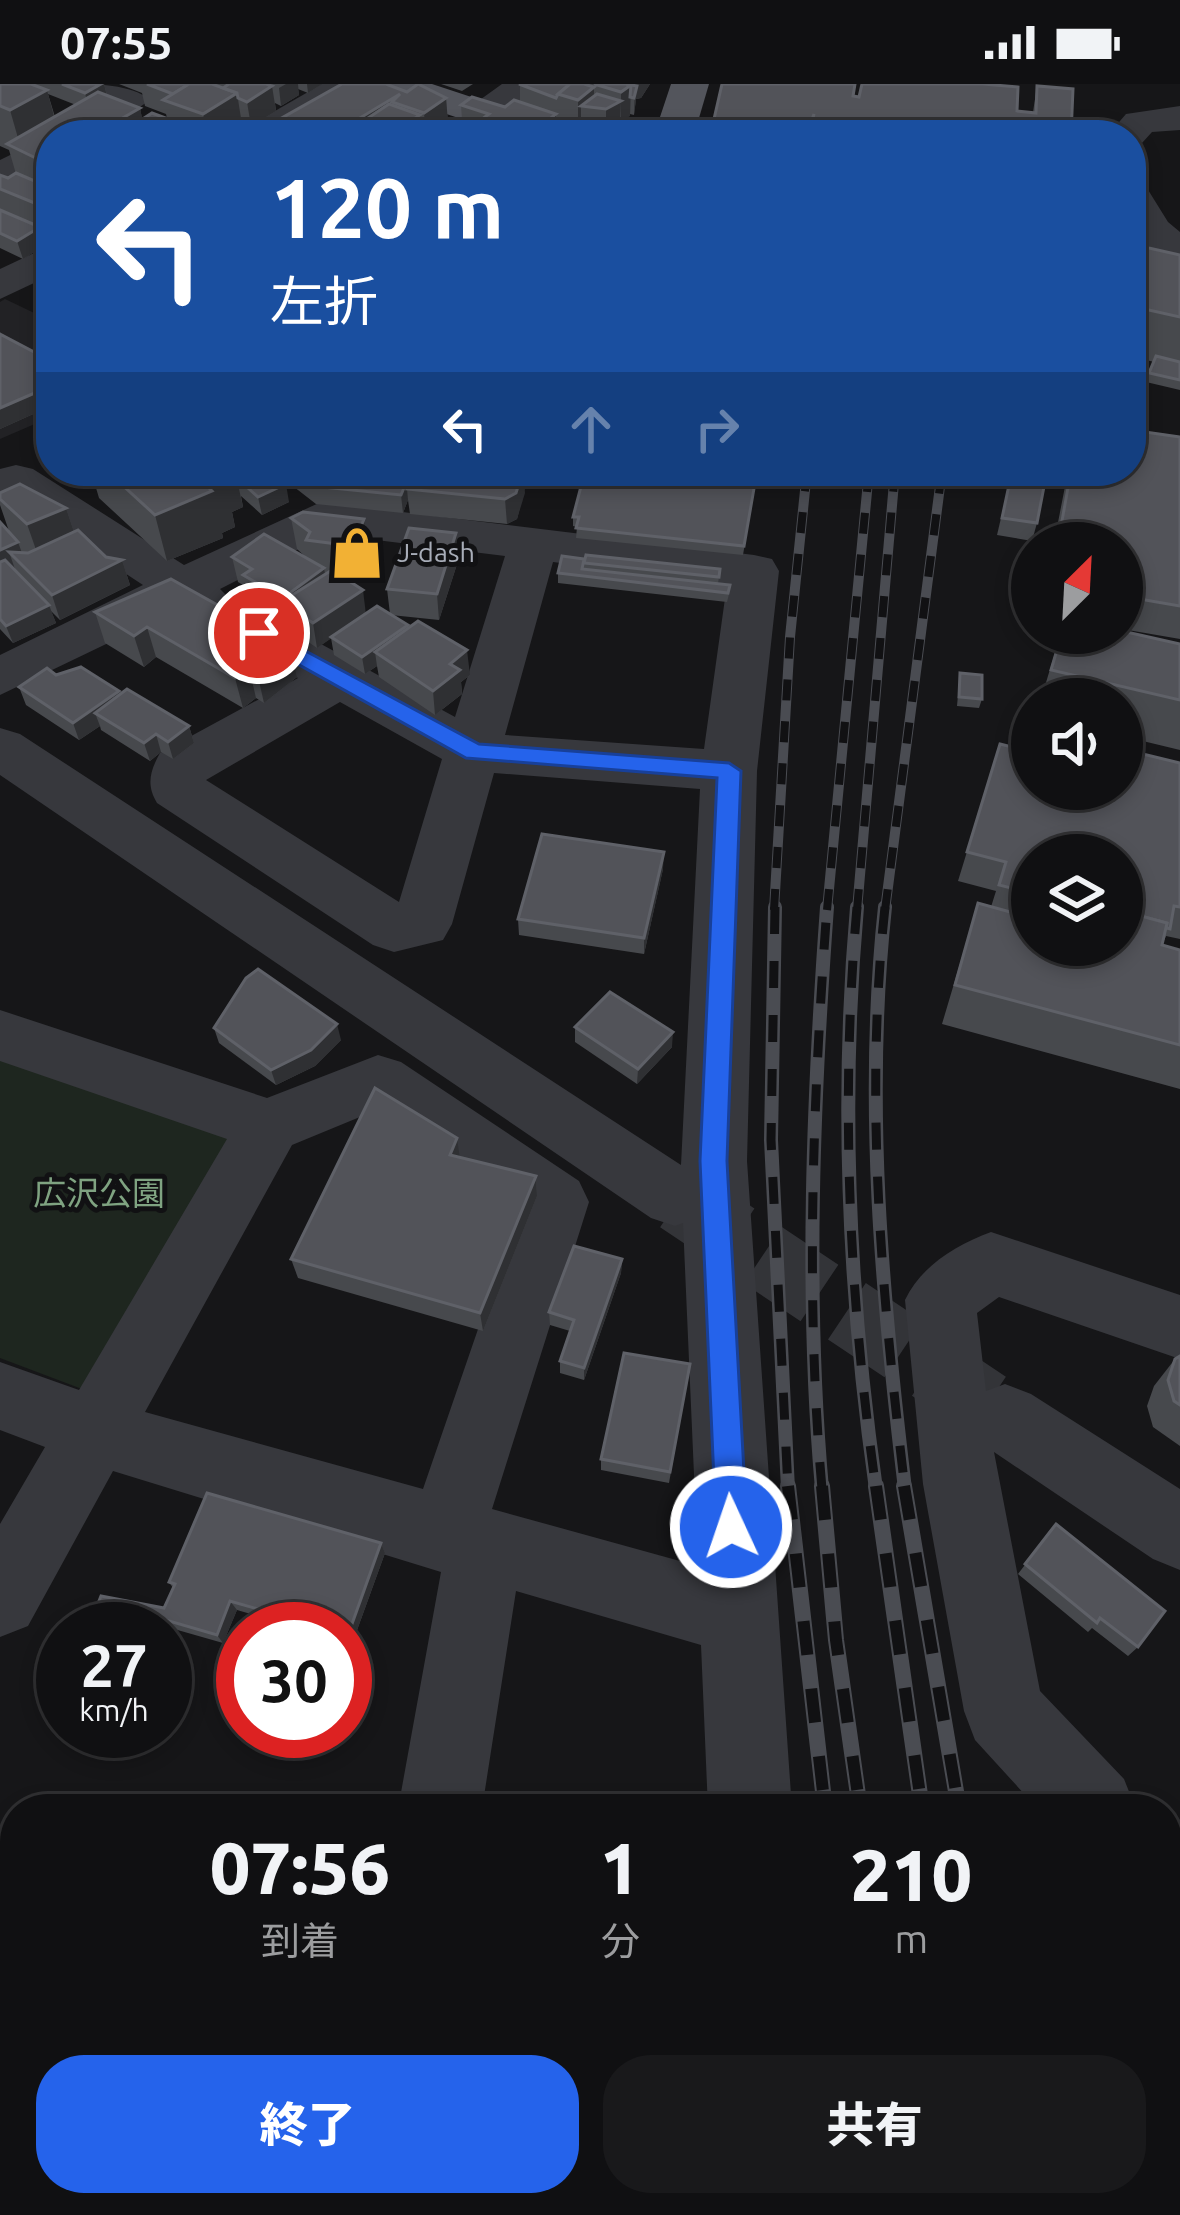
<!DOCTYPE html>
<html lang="ja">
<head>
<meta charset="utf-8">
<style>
  body { margin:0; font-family:Ubuntu,"Noto Sans JP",sans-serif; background:#19191b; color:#f1f3f6; height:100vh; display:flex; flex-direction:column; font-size:45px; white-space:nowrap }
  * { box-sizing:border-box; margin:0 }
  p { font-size:39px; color:#9c9d9f }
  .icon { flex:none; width:66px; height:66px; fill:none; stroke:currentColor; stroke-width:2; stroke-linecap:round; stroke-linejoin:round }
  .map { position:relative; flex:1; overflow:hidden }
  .side { position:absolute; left:0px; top:1710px; width:1182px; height:423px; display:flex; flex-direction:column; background:#101012; border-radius:48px 48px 0 0; box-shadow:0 6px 18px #0003,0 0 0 3px #303032 }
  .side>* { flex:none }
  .top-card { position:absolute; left:36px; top:36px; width:1110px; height:366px; border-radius:48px; box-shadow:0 6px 18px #0003,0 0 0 3px #303032; background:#1a4fa0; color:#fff; overflow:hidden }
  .needle { width:78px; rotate:24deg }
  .buttons { position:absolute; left:1011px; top:438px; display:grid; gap:24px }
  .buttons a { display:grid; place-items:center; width:132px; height:132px; border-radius:50%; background:#101012; box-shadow:0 6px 18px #0003,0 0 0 3px #303032; font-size:60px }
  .speed { position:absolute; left:36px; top:1518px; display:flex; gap:24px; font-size:60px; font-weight:700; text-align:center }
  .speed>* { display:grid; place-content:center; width:156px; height:156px; border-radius:50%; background:#101012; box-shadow:0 6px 18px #0003,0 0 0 3px #303032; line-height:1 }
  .speed small { font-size:30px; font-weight:400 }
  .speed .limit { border:18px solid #d22; background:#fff; color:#111 }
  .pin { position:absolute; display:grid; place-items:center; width:102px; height:102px; color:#fff; margin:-51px; border:6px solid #fff; border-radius:50%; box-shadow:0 3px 12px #0007 }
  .me { position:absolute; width:132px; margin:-66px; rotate:357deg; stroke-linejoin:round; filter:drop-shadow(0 0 9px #0008) }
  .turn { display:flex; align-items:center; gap:42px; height:252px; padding:0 36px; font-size:54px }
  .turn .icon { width:156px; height:156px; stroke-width:2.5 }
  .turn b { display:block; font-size:84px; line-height:102px }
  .lanes { display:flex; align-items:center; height:114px; padding:0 36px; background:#0003; justify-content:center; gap:60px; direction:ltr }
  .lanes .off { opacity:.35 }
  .eta { display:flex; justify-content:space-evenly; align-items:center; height:204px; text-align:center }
  .eta b { font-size:72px; font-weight:800; line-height:84px }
  .button { display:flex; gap:24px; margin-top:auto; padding:24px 36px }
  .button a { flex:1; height:138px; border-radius:48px; background:#2563eb; color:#fff; font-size:48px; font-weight:800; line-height:138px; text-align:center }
  .button a+a { background:#19191b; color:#f1f3f6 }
  .status { display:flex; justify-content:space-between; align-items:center; height:84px; padding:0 60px; background:#101012; direction:ltr }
  .status svg { height:33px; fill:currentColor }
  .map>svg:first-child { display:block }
</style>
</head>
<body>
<div class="status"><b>07:55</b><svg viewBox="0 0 49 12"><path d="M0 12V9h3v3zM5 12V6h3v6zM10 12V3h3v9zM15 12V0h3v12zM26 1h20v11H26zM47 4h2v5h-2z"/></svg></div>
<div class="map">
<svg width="1180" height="2131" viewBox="0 0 1180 2131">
  <rect width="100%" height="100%" fill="#161618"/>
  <path fill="#222225" d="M5,215L51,237V269L36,279L51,288V333L0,355V218Z"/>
  <path fill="#1e261f" d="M0,968L228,1048L242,1066L82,1305L0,1274Z"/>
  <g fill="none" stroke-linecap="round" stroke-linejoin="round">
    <path stroke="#333438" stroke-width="68" stroke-dasharray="68 33" stroke-linecap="butt" d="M679,1115L987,1321"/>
    <g fill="#37383d" fill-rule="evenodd">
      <path d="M68,0C95,0 132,0 150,16L99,51H51L57,43L100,18L74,8Z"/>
      <path d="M322,0H368L362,8L289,51H241L247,43Z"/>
      <path d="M502,0H546L477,51H431Z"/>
      <path d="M1180,22V46L1152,48L1142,59L1131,62V51H1108L1126,30Z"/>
      <path d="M51,51V79L0,104V76Z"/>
      <path d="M1131,98L1145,101L1168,138L1180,148V181L1165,177L1131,146Z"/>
      <path d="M51,161V191L0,215V185Z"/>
      <path d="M16,381L33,385L184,481L321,418L754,471L772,475L779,487L757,687L747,1077L792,1725H708L701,1561L516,1507L482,1725H398L441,1488L113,1387L28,1542L0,1553V1440L45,1363L0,1346V1278L79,1306L227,1055L0,977V926L267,1014L378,971L401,978L579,1097L589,1118L492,1425L698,1482L683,1139L675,1142L651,1134L0,691V644L20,650L681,1081L700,705L494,689L452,840L443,856L394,868L373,861L157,719C146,701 150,687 160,669L298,594L283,586L276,573L283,560L302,555L321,560L455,633L505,472L328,450L220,505L238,523L230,535L212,540L179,525L0,611V571L143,501L0,407V385ZM553,478L727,500L704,665L505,651ZM340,618L442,675L399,818L206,696ZM372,1028L518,1129L423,1405L145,1328L292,1061Z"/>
      <path d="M991,1148L1180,1211V1275L999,1213L977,1229L986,1307L1005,1300L1031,1310L1180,1405V1486L1153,1475L994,1368L1040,1607L1124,1695L1136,1725H1038L975,1656L964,1627L923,1400L905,1216C921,1182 956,1161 991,1148Z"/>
      <path d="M1167,1761L1180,1767V1862L1167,1857Z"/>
      <path d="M0,1868L15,1872V1960L0,1956Z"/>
      <path d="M1167,2096L1180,2131H1086L1082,2118H1167Z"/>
      <path d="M745,2118H839L841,2131H747Z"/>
    </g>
    <g fill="#53555c" fill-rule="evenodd">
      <path d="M375,0H432L562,43L568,51H509L381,8Z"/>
      <path d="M671,0H709L694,51H654Z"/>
    </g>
    <g stroke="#4a4c52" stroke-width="10">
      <g id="rail-far2">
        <path d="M774,826L790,553L807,387"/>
        <path d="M827,826L869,387"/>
        <path d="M857,826L895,387"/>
        <path d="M885,826L942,387"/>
      </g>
    </g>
    <g stroke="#4a4c52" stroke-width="14">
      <g id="rail-far1">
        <path d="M775,823L771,1056L788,1405"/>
        <path d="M857,823C840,1016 849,1214 876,1405"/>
        <path d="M885,823C864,1017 882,1213 905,1405"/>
        <path d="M822,1405C805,1213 813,1016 827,823"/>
      </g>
    </g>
    <g stroke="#4a4c52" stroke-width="16">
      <g id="rail">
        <path d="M788,1402L825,1725"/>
        <path d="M822,1402L836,1556L860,1725"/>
        <path d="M876,1402L922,1725"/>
        <path d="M904,1402L959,1725"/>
        <path d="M893,2118L895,2131"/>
        <path d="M933,2118L936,2131"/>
        <path d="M1007,2118L1010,2131"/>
        <path d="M1048,2118L1051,2131"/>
      </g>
    </g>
    <use href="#rail-far2" stroke="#111113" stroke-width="8" stroke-dasharray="21" stroke-linecap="butt"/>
    <use href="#rail-far1" stroke="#111113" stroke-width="9" stroke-dasharray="27" stroke-linecap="butt"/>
    <use href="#rail" stroke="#111113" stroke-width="12" stroke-dasharray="34" stroke-linecap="butt"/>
  </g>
  <g fill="#47494d" fill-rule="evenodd">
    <path d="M0,0H104L107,11L140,24L142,35L167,34L166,30L145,22L142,9L119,0H322L308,9L298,5L299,11L281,22L275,19L276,27L251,42L242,39L243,47L237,51H51V158L48,160L44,158L45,161L23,175L0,164V91L8,94L16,90L9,66L0,62ZM48,10L76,21L55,33Z"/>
    <path d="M441,0H473L462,7Z"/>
    <path d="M520,0H650L641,14L636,15L634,31L630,30L620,39V42L606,50L581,47V44L578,46L558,40V38L463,49L461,21L505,23L520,18Z"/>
    <path d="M1037,2L1071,51H712V44L854,12L1033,28Z"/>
    <path d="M407,8L446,14L448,39L430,51H274L273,45Z"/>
    <path d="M1131,160L1180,171V306L1146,298L1154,278L1131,272Z"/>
    <path d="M51,227V322L0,345V250L50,277L41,247L46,244L42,232Z"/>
    <path d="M1180,353V555L1122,545V459H1054L1068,387H1131Z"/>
    <path d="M91,387H270L289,418L262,431L241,412L243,423L232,428L235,443L222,449L223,454L167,477L99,414Z"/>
    <path d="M286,387H529L517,435L507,440L410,430L408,416L403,429L316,420L289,399Z"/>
    <path d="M757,387L743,471L576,454L577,443L573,442V433Z"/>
    <path d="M1012,387L1037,439L1032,457L997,451Z"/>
    <path d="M0,409L66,424L74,448L106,473L122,476L130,501L60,536L51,527L56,539L13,559L0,545V438L10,450L0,421Z"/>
    <path d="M291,434L368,466L358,493L340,491L366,529L390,530L387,505L459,474L439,536L391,531L408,541V544L470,591L461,598L462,610L435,631L379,593L377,582L365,590L334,571L331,554L317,564L287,543L286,538L249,517L246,503L238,498L232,473L309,476L297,465Z"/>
    <path d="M562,472L720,485L718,500L729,510L727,518L558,499V489Z"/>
    <path d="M95,528L291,562L297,593L264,619L256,614L243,624L156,573L144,583L105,559Z"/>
    <path d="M1061,549L1180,560V666L1122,652V615H1041Z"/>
    <path d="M960,589L982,615L979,624L957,622Z"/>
    <path d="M56,591L119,607L120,610L189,642L194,659L173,675L161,668L150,677L101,646L100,642L79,656L26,621L19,603Z"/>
    <path d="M1000,660L1032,668L1180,679V855L1166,852L1162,861L1180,866V1005L942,940L978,819L991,823L996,807L958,797ZM1032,771H1122V861H1032Z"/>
    <path d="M663,785L644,870L519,851L518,835Z"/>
    <path d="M575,943L672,963L637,1000L575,958Z"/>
    <path d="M214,944L341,956L315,982L276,1001L219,959Z"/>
    <path d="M460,1073L536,1092L537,1112L483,1247L298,1194L291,1175Z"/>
    <path d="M622,1175L621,1189L584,1296L560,1289V1277L570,1247L550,1241L549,1228Z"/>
    <path d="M1180,1272V1362L1153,1343L1147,1322L1154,1302L1175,1275Z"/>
    <path d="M690,1280L669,1399L601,1386V1375Z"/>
    <path d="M1056,1440L1138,1563L1128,1572L1092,1544L1088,1548L1018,1490Z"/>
    <path d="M381,1459L385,1469L352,1560L345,1558V1545H302L237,1526L223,1559L174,1545L101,1512L164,1524L173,1504L169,1498Z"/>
    <path d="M1167,1853L1180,1866V2035L1167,2021Z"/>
    <path d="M1180,2059V2124L1167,2109V2074Z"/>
  </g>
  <g fill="#2f3033">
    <path d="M101,0H104L108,16L89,26L85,9Z"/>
    <path d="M286,0H298L299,11L281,22L279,4Z"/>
    <path d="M307,0H322L308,9Z"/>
    <path d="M635,0H650L641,14L636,15L634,31Z"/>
    <path d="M631,1L630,32L621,39V8Z"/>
    <path d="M272,2L276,27L251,42L247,18Z"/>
    <path d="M594,3V24L581,22V44L578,46V16Z"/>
    <path d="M47,6L59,51L22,68L10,26Z"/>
    <path d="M237,9L243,47L237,51H207L203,30Z"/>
    <path d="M400,10L392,18L394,39L365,36L366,51L355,37Z"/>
    <path d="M446,14L448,39L430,51H426L424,29Z"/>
    <path d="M621,17L620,42L606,50V25Z"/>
    <path d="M140,24L144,43L135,40L137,51H93Z"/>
    <path d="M556,30V51H529Z"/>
    <path d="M420,31L421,51H395V47Z"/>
    <path d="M51,76V99L46,79Z"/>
    <path d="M51,112V158L48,160L37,120Z"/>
    <path d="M40,143L45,161L23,175L17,157Z"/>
    <path d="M51,302V322L0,345V324Z"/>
    <path d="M200,387H235L243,423L232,428L235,443L222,449L223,454L167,477L155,431Z"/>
    <path d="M411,387H419L407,405L408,416L403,429L401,411Z"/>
    <path d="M523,387L525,409L517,435L507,440L505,415Z"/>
    <path d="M286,400L289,418L262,431L258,413Z"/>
    <path d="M66,424L79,463L41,480L27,440Z"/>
    <path d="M364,435L368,466L358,493L353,462Z"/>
    <path d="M456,449L459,474L439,536L437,510Z"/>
    <path d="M18,458L27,483L9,468L16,488L0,495V466Z"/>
    <path d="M122,476L130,501L60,536L52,511Z"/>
    <path d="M324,484L328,509L284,520L283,514Z"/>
    <path d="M363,506L366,531L317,564L313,539Z"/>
    <path d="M49,521L56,539L13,559L6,542Z"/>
    <path d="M408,541L410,558L375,568L377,582L365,590L362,573Z"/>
    <path d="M147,543L156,573L144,583L134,552Z"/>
    <path d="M291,562L297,593L264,619L257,588Z"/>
    <path d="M467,566L470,591L461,598L462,610L435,631L433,607L450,580Z"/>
    <path d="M249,584L256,614L243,624L235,594Z"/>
    <path d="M119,607L124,624L95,629L100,642L79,656L73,639Z"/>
    <path d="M189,642L194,659L173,675L168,658Z"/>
    <path d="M156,650L161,668L150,677L144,659Z"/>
    <path d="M664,768L663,785L644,870V854Z"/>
    <path d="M337,940L341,956L315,982L276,1001L271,986Z"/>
    <path d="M673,948L672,963L637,1000L638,985Z"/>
    <path d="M457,1054L460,1075L450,1071Z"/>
    <path d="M536,1092L537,1112L483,1247L480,1229Z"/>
    <path d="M622,1175L621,1189L584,1296V1284Z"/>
    <path d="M381,1459L385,1469L352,1560L348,1551Z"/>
    <path d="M230,1517L237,1526L223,1559L217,1551Z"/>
    <path d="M166,1536L174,1545L165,1571V1545H163Z"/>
  </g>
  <g fill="#525359" stroke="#5f6168" stroke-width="3">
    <path d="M0,0H31L47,6L10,26L0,22Z"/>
    <path d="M62,0H101L85,9Z"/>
    <path d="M147,0H189L173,10Z"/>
    <path d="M189,0H212L237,9L203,30L163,16Z"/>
    <path d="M229,0H266L272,2L247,18L238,14L237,9L223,4Z"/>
    <path d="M342,0H386L407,8L418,0L446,14L424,29L392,18L400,10L355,37L378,46L368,51H287L273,45L280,35Z"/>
    <path d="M519,0H570L558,10L556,14Z"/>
    <path d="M570,0H584L594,3L578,16L558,10Z"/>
    <path d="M594,0H626L631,1L621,8Z"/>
    <path d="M626,0L637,2L634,14L630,13L631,1Z"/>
    <path d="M722,0H855L853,12L859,13L862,0H983L1018,3L1017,27L1036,29L1037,2L1073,5L1071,51H1036L1017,49L1016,51H809L814,30L806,51L712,44Z"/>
    <path d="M98,8L140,24L93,51H51V76L46,79L7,60Z"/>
    <path d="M597,10L621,17L606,25L581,22Z"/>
    <path d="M472,13L505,23L514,16L556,30L529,51H460L489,30L461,21Z"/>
    <path d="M389,20L420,31L395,47L365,36Z"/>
    <path d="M152,29L198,46L190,51H164L135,40Z"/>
    <path d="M127,42L150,51H113Z"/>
    <path d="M16,89L51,104V112L37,120L0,105V91L8,94Z"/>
    <path d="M0,126L40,143L17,157L0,149Z"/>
    <path d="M1131,160L1180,171V233L1131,222Z"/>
    <path d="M51,241V252L41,247Z"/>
    <path d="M0,250L51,277V302L0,324Z"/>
    <path d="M1156,272L1180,278V296L1149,289Z"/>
    <path d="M1131,346L1180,353V522L1122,512V459H1058L1071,387H1131Z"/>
    <path d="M107,387H215L225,396L209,404L212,407L155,431Z"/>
    <path d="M235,387H270L286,400L258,413L237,394Z"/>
    <path d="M293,387H411L401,411L313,402Z"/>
    <path d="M413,387H523L516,409L505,415L407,405Z"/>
    <path d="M585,387H757L744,462L576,444L579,433H573Z"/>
    <path d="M1012,387H1047L1037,439L1002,434Z"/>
    <path d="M20,400L66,424L27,440L0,415V409Z"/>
    <path d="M303,428L364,435L353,462L306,456L310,448L291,434Z"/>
    <path d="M0,438L18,458L0,466Z"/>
    <path d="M409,444L456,449L437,510L387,505Z"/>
    <path d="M78,446L106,473L122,476L52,511L9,468L28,469Z"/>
    <path d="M264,450L324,484L283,514L243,491L252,485L232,473Z"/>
    <path d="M586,471L720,485L719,493L584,479Z"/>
    <path d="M562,472L584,475L582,485L730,501L728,509L558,489Z"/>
    <path d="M5,476L49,521L6,542L0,535V478Z"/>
    <path d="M332,486L363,506L313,539L281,518Z"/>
    <path d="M171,495L291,562L257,588L249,584L235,594L147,543L134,552L95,528Z"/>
    <path d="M377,522L408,541L362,573L331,553Z"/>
    <path d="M418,537L467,566L450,580L460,586L433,607L375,568Z"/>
    <path d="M1122,547L1180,560V616L1051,586L1062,549H1122Z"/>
    <path d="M81,583L119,607L73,639L19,603L47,584L56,591Z"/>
    <path d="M960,589L982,591V615L959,613Z"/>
    <path d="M127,605L189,642L168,658L156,650L144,659L95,629Z"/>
    <path d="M1000,660L1032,668V705H1122V665L1180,679V823L1174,822L1170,845L1166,844L1167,839L1130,829L1128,834L1122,833V771H1032V805L1028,804L1027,808L999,801L1006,778L967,768Z"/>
    <path d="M542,750L664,768L644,854L518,835Z"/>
    <path d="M1028,804L1032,805V861H1122V849L1126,850L1130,829L1167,839L1162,861L1180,866V961L955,901L978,819L1021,831Z"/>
    <path d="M258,885L337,940L311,966L271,986L214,944L246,894Z"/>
    <path d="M610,908L673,948L638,985L575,943Z"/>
    <path d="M375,1004L457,1054L450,1071L536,1092L480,1229L291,1175Z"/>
    <path d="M574,1162L622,1175L584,1284L560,1277L574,1236L549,1228Z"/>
    <path d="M624,1269L690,1280L670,1388L601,1375Z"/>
    <path d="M1180,1272V1321L1174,1317L1168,1296L1175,1275Z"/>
    <path d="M207,1409L381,1459L348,1551L345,1550V1545H327L230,1517L217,1551L166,1536L163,1545H88L101,1512L164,1524L175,1500L169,1498Z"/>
    <path d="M1056,1440L1165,1527L1138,1563L1100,1534L1097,1539L1025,1480Z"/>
    <path d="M1167,1853L1180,1866V2022L1167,2008Z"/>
    <path d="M1180,2067V2117L1167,2102V2081Z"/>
    <path d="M308,2118H466L463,2131H335L307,2125Z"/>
    <path d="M554,2118H728L727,2131H552Z"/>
  </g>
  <path fill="#2563eb" stroke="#184099" stroke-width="3" d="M259,542L479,660L729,679L741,687L727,1077L747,1443L743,1454L731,1458L720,1454L716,1443L700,1077L717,694L466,674L251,554L248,549Z"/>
  <defs>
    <g id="shop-bare" transform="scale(4.14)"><path d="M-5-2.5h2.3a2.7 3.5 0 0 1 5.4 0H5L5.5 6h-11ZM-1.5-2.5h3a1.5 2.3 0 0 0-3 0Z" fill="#f2b134" stroke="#111113" stroke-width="2.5" paint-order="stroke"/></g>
  </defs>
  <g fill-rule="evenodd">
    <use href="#shop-bare" x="357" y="469"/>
  </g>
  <g text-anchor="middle" stroke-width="10" stroke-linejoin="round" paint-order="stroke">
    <g font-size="27" fill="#a8adb8" stroke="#111113" text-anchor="start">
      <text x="397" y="478">J-dash</text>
    </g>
    <g font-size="33" fill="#7fa381" stroke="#111113">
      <text x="99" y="1121">広沢公園</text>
    </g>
  </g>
</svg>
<div class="buttons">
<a><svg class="needle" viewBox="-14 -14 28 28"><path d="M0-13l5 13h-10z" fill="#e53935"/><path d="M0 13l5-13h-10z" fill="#9c9d9f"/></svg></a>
<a><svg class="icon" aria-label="sound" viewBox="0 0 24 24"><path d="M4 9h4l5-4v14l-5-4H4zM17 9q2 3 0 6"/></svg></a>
<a><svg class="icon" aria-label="layers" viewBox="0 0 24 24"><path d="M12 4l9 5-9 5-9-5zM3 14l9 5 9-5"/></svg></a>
</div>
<div class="speed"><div>27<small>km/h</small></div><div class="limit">30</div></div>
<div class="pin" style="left:259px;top:549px;background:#d93025"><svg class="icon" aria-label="arrive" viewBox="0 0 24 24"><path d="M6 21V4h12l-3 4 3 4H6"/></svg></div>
<svg class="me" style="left:731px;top:1443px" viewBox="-20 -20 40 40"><circle r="17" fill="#2563eb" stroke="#fff" stroke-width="3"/><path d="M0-11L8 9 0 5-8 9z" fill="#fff"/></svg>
<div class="top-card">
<div class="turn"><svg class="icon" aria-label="left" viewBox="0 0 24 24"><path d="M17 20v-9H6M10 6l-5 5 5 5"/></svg><div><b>120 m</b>左折</div></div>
<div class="lanes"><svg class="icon" aria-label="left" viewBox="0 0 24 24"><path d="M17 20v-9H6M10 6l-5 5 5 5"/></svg><svg class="icon off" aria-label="ahead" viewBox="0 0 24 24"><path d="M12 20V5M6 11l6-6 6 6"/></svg><svg class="icon off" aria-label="right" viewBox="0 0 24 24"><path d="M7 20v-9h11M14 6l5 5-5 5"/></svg></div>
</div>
<section class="side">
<div class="eta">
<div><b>07:56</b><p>到着</p></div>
<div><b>1</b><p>分</p></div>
<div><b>210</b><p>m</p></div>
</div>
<div class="button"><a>終了</a><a>共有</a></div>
</section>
</div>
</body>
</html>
